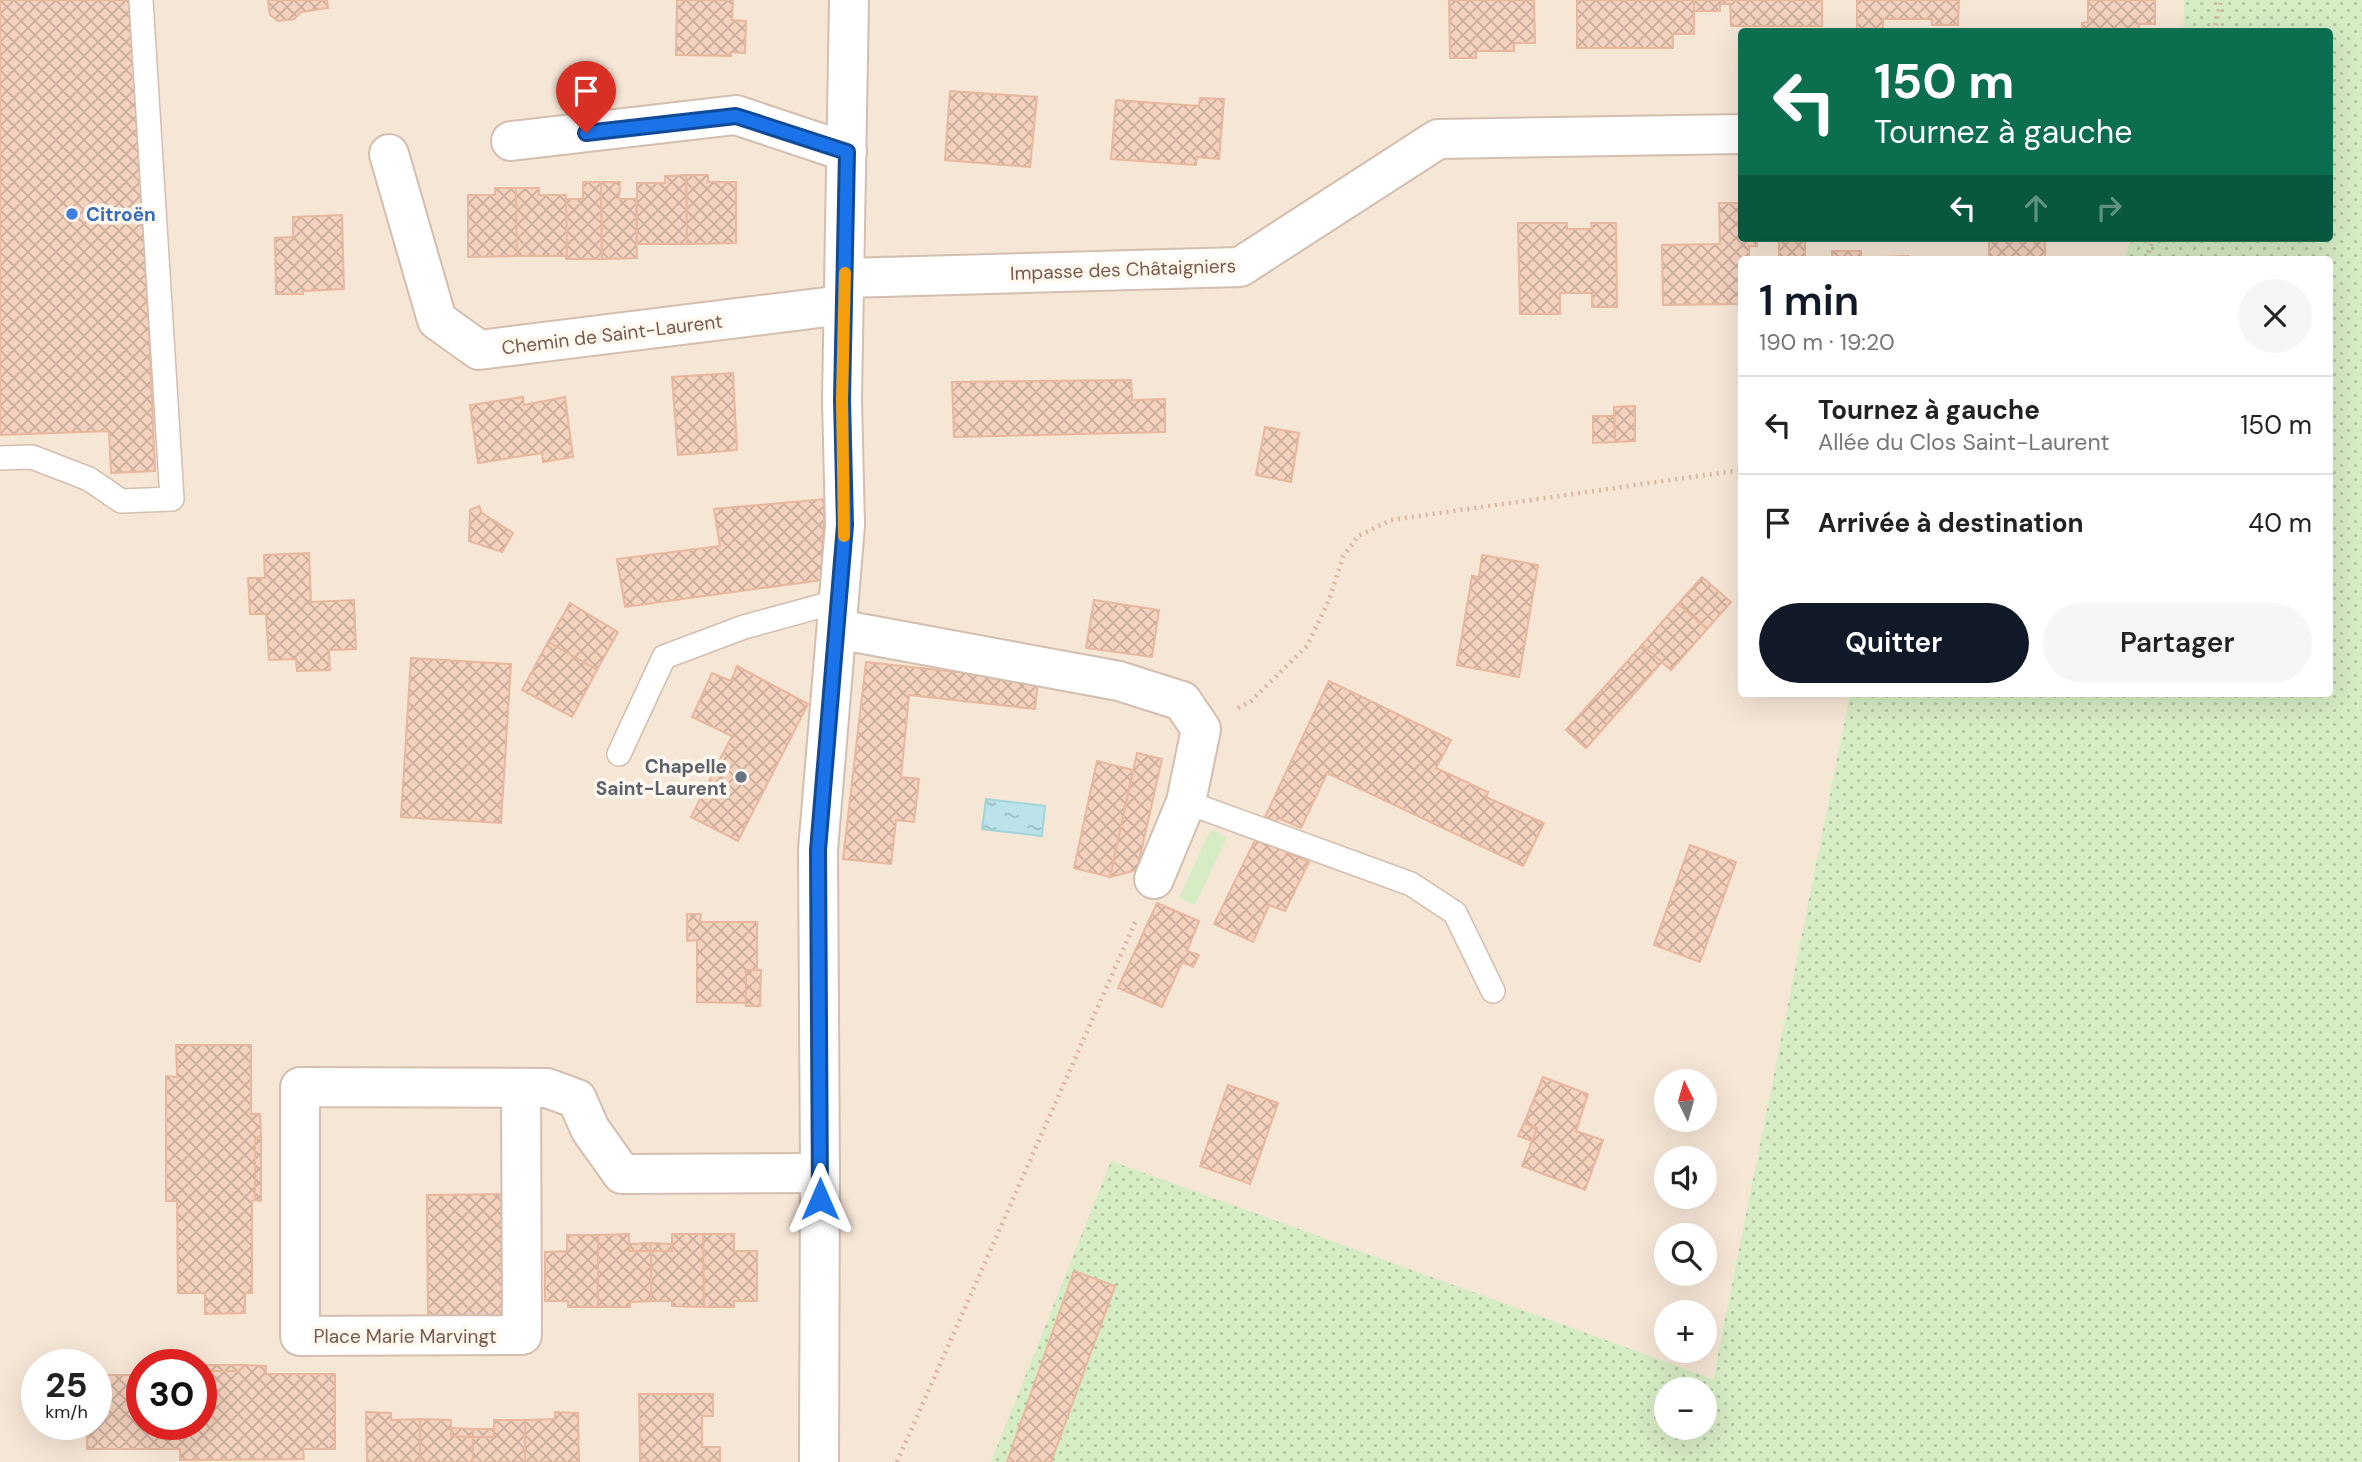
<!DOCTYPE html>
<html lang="fr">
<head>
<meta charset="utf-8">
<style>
  body { margin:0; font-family:"DM Sans",sans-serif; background:#f6f6f6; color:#222; height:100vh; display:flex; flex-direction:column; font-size:26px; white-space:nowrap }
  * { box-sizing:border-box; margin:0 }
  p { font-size:23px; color:#767676 }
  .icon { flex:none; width:38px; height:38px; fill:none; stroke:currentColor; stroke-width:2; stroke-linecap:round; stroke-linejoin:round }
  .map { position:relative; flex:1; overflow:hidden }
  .panel { position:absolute; left:1738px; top:256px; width:595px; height:441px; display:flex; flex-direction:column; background:#fff; border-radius:7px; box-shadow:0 7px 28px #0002 }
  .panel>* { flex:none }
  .hud { position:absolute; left:1738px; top:28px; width:595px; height:214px; border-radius:7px; box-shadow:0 7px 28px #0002; background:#0b6e4f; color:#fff; overflow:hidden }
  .needle { width:46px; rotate:355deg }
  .fabs { position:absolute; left:1654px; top:1069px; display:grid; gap:14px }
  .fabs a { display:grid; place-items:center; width:63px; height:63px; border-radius:50%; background:#fff; box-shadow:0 7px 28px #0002; font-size:35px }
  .speed { position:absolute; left:21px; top:1349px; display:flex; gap:14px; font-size:35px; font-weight:700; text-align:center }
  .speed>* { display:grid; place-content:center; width:91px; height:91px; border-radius:50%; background:#fff; box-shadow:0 7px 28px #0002; line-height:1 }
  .speed small { font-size:18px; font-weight:400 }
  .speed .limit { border:10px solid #d22; background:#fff; color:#111 }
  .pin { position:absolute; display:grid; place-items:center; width:60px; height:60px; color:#fff; margin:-72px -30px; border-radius:50% 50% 50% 0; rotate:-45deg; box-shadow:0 0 7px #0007 }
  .pin .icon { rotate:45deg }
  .me { position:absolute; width:77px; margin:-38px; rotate:0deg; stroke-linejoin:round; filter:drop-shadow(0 0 5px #0008) }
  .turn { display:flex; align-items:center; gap:24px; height:147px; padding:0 21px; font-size:32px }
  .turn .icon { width:91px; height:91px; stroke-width:2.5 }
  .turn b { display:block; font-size:49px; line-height:60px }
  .lanes { display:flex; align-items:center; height:66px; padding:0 21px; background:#0003; justify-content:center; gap:35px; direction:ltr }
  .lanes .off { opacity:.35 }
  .round { display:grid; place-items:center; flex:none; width:74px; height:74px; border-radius:37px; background:#f6f6f6 }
  .head { display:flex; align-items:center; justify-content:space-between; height:119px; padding:0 21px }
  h1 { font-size:42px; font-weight:600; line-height:52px; color:#111827 }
  .button { display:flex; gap:14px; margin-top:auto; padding:14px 21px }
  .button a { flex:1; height:80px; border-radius:42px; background:#111827; color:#fff; font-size:28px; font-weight:600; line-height:80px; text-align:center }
  .button a+a { background:#f6f6f6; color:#222 }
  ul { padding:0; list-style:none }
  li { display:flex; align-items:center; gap:21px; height:98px; padding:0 21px; border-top:2px solid #e0e0e0 }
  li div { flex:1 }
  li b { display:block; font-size:26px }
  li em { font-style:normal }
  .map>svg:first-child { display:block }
</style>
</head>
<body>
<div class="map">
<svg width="2362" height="1462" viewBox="0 0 2362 1462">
  <defs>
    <pattern id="grass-dots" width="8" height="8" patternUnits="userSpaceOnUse" patternTransform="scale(1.75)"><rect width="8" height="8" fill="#d6ecc5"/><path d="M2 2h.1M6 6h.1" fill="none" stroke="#b2c2a2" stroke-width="1.8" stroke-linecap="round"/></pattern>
    <pattern id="water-ripples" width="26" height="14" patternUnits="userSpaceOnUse" patternTransform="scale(1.75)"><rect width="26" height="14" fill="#bbe3e9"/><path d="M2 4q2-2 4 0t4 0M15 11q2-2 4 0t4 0" fill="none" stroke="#9dbbbf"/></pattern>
    <pattern id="building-cross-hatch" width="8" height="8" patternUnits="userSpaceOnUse" patternTransform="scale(1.75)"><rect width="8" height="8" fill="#f4d2be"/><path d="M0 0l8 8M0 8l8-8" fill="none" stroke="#caad9c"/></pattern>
  </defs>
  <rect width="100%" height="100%" fill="#fdf4e8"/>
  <path fill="#f6e6d6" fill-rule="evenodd" d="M0,0H2184L2183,31L1741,32V238H2131L2124,259H1741V693H1850L1713,1379L1111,1162L991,1462H0ZM1666,1082H1704V1120H1666ZM1666,1158H1704V1197H1666ZM1666,1236H1704V1274H1666ZM1666,1312H1704V1351H1666ZM37,1365H96V1424H37ZM142,1365H201V1424H142Z"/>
  <path fill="url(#grass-dots)" fill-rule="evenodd" d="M2184,0H2362V1462H991L1111,1161L1713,1379L1850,693H2329V259H2124L2131,238H2329V32L2183,31ZM1666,1390H1704V1428H1666Z"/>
  <path fill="#d6ecc5" d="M1211,829L1227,837L1195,905L1179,898Z"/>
  <path fill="url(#water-ripples)" stroke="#a0d4db" stroke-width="2" d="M986,799L1045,806L1042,836L982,829Z"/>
  <g fill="url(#building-cross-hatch)" stroke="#e8b79d" stroke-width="2">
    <path d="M0,0H135L155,471L111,473L109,431L0,435Z"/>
    <path d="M268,0H327L328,8L301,12L294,19L278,21L270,15Z"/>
    <path d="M677,0H733L732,20L746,21L745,53L731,52V56L676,55Z"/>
    <path d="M1449,0H1534L1535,43H1514V51H1476V58H1450Z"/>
    <path d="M1577,0H1694V34H1673V48H1577Z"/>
    <path d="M1694,0H1822V26H1731L1730,4H1720V11H1694Z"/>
    <path d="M1857,0H1959L1958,25H1932V19H1883V32L1857,31Z"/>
    <path d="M2088,0H2155V24H2139V32H2082V23L2088,22Z"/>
    <path d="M950,91L1037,97L1030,167L945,160Z"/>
    <path d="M1200,98L1224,99L1219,159L1197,157L1196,165L1111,159L1116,100L1199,106Z"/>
    <path d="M686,175H708V182H736V243L687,244Z"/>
    <path d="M686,175L687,244H637V183H665V176Z"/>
    <path d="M583,182H601L602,259H566V199H583Z"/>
    <path d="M601,182H620L619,199H636L637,258L602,259Z"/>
    <path d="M495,188H516L517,256L468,257V195H495Z"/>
    <path d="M516,188H539V195H566L567,256H517Z"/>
    <path d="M1719,203H1741V238H1757V246H1749V259H1741V304L1663,305L1662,245L1720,244Z"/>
    <path d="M342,215L344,289L303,291V294H276L275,238L293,237V217Z"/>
    <path d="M1518,223H1567V229H1592L1591,223H1616L1617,307H1592V293H1560V314H1520Z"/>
    <rect x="1779" y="238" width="26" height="21"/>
    <rect x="1989" y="238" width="56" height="21"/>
    <path d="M1832,251H1861V258L1908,256V259H1832Z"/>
    <path d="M733,373L737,450L678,455L672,377Z"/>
    <path d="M1131,380L1132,400L1165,399V432L954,437L952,382Z"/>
    <path d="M523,397L524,405L565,397L573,457L543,462L542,453L478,463L470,405Z"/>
    <path d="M1635,406V441L1615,442L1614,407Z"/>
    <path d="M1593,416H1614L1615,442L1593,443Z"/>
    <path d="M1265,427L1299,433L1291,482L1256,475Z"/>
    <path d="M825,499L821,580L625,607L617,559L720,546L714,509Z"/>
    <path d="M479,506L482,513L513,533L502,552L469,541L470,510Z"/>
    <path d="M309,553L311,602L354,600L356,649L329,650L330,670L297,671L296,659L269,660L266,614H250L248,578H265L264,555Z"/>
    <path d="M1482,555L1538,565L1519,677L1457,665L1472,576L1479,577Z"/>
    <path d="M1702,577L1731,602L1707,629L1678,604Z"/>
    <path d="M1094,600L1159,610L1152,657L1086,648Z"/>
    <path d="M570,603L618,632L597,670L548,642Z"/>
    <path d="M1678,604L1707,629L1671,670L1642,645Z"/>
    <path d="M548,642L597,670L572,717L522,690Z"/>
    <path d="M1642,645L1662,662L1586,748L1566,730Z"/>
    <path d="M411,658L511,664L501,823L401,817Z"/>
    <path d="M866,662L1038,681L1035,709L909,695L901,777L919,779L914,822L896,820L891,864L843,859Z"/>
    <path d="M737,666L808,704L738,841L691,817L732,736L692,717L712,673L731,681Z"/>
    <path d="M1329,681L1451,740L1436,768L1488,792L1486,797L1544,823L1523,866L1327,773L1301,828L1278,818L1276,822L1265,817Z"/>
    <path d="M1137,753L1162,759L1137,870L1110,877Z"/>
    <path d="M1097,761L1133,770L1110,877L1074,868Z"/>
    <path d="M1256,838L1309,862L1285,911L1269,905L1253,942L1214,924Z"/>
    <path d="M1690,845L1736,862L1700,962L1654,945Z"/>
    <path d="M1157,903L1199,921L1187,951L1199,955L1193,967L1182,962L1162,1007L1118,988Z"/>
    <path d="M687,914H701L700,922H757V971L746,970L747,1003L697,1002V940L687,941Z"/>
    <path d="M746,970H761L760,1006H746Z"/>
    <path d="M176,1045H251V1114H260L261,1135L255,1140V1200L252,1201V1293H245V1313L205,1314V1293H178L177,1201H166V1076L177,1077Z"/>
    <path d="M1543,1077L1588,1094L1576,1131L1603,1140L1585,1190L1522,1166L1537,1128L1524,1123Z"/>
    <path d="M1228,1085L1278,1103L1250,1184L1200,1166Z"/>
    <path d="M1524,1123L1537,1128L1532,1141L1518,1136Z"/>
    <path d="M261,1135V1201L255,1200V1140Z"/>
    <path d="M504,1194L505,1323H428L427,1195Z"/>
    <path d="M629,1234V1251H651V1301L630,1302V1307H598V1235Z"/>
    <path d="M672,1234H703L704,1307L672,1306V1301H651V1251H672Z"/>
    <path d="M703,1234H734V1251H757V1301H734V1307H704Z"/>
    <path d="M567,1235H598V1307H568V1301H545V1252L567,1251Z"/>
    <path d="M650,1243L651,1251H629V1244Z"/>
    <path d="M650,1243L672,1244V1251H651Z"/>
    <path d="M1074,1271L1115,1286L1051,1462H1007Z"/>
    <path d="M201,1365H245L239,1371H201Z"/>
    <path d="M245,1365L266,1366V1374H335V1449H303L304,1459L180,1460V1449H87V1424H96V1375H142V1424H201V1371H239Z"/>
    <path d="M639,1394H713V1416H702V1447H720V1462H640Z"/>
    <path d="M366,1412L391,1413V1420L420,1419V1462H367Z"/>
    <path d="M555,1412L578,1413L579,1462H525V1420L555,1419Z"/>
    <path d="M420,1419L451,1420V1436L473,1437V1462H420Z"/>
    <path d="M494,1420H525V1462H473V1437H494Z"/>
    <path d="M452,1428L473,1429V1437L451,1436Z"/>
    <rect x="473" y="1429" width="21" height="8"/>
  </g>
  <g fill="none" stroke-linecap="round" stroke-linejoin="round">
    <g stroke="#d3beaf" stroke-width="26">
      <g id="service">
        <path d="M0,458L32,457L89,479L121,501L172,499L141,0"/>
        <path d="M619,754L664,657L744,627L839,601"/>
        <path d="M1186,802L1411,884L1455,913L1493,991"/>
      </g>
    </g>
    <g stroke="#d3beaf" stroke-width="42">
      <g id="minor">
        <path d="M511,141L736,115L847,152"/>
        <path d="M389,154L437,320L479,350L843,305"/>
        <path d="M845,278L1240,267L1438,139L1741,134"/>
        <path d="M837,629L1119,681L1182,701L1201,729L1186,802L1154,879"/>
        <path d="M521,1088L522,1335L300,1336V1087L547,1088L577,1099L590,1129L622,1174L820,1173"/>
        <path d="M819,1462L820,1173L818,850L845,525L842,399L849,0"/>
      </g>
    </g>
    <g stroke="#dab5a0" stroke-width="4.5" stroke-dasharray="2 5" stroke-linecap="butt">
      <path d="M2214,32L2221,0"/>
      <path d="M2146,259L2154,238"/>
      <path d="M1238,708L1251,701L1307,646L1329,600L1343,557L1358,536L1391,520L1741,470"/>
      <path d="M897,1462L1137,918"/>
    </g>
    <use href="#service" stroke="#fff" stroke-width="23"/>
    <use href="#minor" stroke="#fff" stroke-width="38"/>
  </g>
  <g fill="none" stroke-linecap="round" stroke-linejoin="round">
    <g stroke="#114b97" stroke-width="18">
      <path id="route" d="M586,133L736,116L847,152L842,399L845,525L818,850L820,1199"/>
    </g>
    <use href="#route" stroke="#1a73e8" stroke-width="12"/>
    <path stroke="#f59e0b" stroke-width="12" d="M844,536L842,399L845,273"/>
  </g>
  <circle fill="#3f7fe0" stroke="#fff8ef" stroke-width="2.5" cx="72" cy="214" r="7"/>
  <circle fill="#6b7280" stroke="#fff8ef" stroke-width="2.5" cx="741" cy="777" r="7"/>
  <g text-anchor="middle" stroke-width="7" stroke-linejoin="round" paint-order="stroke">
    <g font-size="19" font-weight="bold" fill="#366cbe" stroke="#fff8ef" text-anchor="start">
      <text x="86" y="221">Citroën</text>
    </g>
    <g font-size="19" fill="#79594a" stroke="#fff8ef">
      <text transform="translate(1123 269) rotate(-2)" y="7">Impasse des Châtaigniers</text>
      <text transform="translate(612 334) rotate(-7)" y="7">Chemin de Saint-Laurent</text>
      <text x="405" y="1343">Place Marie Marvingt</text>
    </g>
    <g font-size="19" font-weight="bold" fill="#5b616d" stroke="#fff8ef" text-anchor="end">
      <text x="727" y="773">Chapelle<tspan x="727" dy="22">Saint-Laurent</tspan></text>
    </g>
  </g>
</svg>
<div class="fabs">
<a><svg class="needle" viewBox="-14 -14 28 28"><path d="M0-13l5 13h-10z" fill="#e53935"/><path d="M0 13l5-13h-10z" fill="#767676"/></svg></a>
<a><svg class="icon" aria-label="sound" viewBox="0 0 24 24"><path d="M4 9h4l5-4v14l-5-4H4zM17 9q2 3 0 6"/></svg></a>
<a><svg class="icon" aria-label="search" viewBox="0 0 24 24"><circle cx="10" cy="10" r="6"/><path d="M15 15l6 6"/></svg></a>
<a>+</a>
<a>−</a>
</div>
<div class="speed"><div>25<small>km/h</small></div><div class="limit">30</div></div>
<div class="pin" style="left:586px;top:133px;background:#d93025"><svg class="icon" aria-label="arrive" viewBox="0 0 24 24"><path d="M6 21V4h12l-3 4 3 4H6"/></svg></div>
<svg class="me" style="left:820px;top:1199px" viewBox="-20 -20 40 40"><path d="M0-17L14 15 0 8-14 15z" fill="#1a73e8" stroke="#fff" stroke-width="4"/></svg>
<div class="hud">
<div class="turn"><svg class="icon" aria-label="left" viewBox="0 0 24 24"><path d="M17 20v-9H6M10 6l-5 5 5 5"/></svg><div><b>150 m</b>Tournez à gauche</div></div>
<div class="lanes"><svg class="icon" aria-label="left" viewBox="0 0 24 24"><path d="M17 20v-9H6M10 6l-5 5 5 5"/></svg><svg class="icon off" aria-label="ahead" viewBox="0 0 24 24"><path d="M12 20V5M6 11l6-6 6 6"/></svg><svg class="icon off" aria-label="right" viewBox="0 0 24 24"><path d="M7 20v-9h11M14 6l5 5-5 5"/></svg></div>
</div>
<section class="panel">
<div class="head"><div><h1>1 min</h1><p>190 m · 19:20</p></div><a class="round"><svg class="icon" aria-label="close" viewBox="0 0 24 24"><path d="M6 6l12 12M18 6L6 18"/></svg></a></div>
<ul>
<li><svg class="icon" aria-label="left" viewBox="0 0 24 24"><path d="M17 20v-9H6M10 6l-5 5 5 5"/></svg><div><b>Tournez à gauche</b><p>Allée du Clos Saint-Laurent</p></div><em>150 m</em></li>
<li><svg class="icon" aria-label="arrive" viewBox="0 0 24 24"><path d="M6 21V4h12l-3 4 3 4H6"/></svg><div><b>Arrivée à destination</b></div><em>40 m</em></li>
</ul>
<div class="button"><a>Quitter</a><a>Partager</a></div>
</section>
</div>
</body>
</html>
